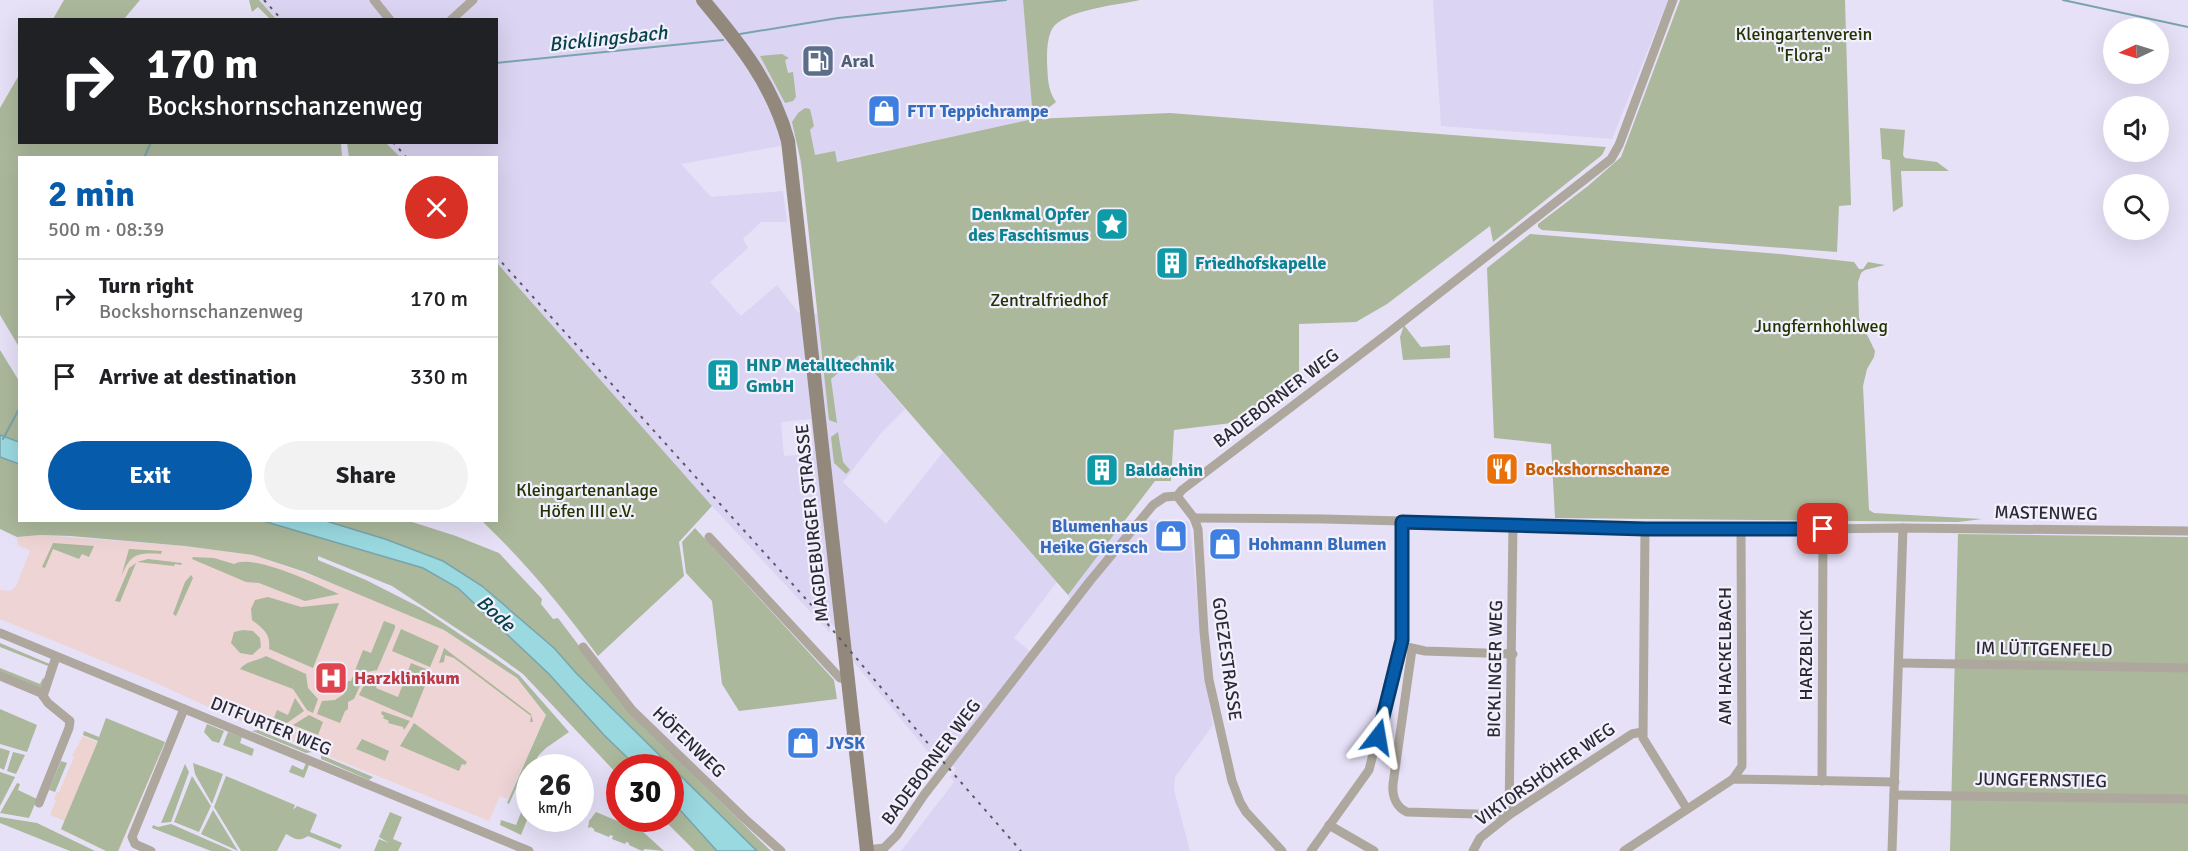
<!DOCTYPE html>
<html lang="en">
<head>
<meta charset="utf-8">
<style>
  body { margin:0; font-family:Signika,sans-serif; background:#f2f2f2; color:#202124; height:100vh; display:flex; flex-direction:column; font-size:22px; white-space:nowrap }
  * { box-sizing:border-box; margin:0 }
  p { font-size:20px; color:#757577 }
  .icon { flex:none; width:33px; height:33px; fill:none; stroke:currentColor; stroke-width:2; stroke-linecap:round; stroke-linejoin:round }
  .map { position:relative; flex:1; overflow:hidden }
  .details { position:absolute; left:18px; top:156px; width:480px; height:366px; display:flex; flex-direction:column; background:#fff; border-radius:0px; box-shadow:0 6px 24px #0002 }
  .details>* { flex:none }
  .banner { position:absolute; left:18px; top:18px; width:480px; height:126px; border-radius:0px; box-shadow:0 6px 24px #0002; background:#202124; color:#fff; overflow:hidden }
  .needle { width:39px; rotate:266deg }
  .fabs { position:absolute; left:2103px; top:18px; display:grid; gap:12px }
  .fabs a { display:grid; place-items:center; width:66px; height:66px; border-radius:50%; background:#fff; box-shadow:0 6px 24px #0002; font-size:30px }
  .speed { position:absolute; left:516px; top:754px; display:flex; gap:12px; font-size:30px; font-weight:700; text-align:center }
  .speed>* { display:grid; place-content:center; width:78px; height:78px; border-radius:50%; background:#fff; box-shadow:0 6px 24px #0002; line-height:1 }
  .speed small { font-size:15px; font-weight:400 }
  .speed .limit { border:9px solid #d22; background:#fff; color:#111 }
  .pin { position:absolute; display:grid; place-items:center; width:51px; height:51px; color:#fff; margin:-26px; border-radius:12px; box-shadow:0 3px 9px #0006 }
  .me { position:absolute; width:66px; margin:-33px; rotate:14deg; stroke-linejoin:round; filter:drop-shadow(0 0 4px #0008) }
  .turn { display:flex; align-items:center; gap:21px; height:126px; padding:0 30px; font-size:27px }
  .turn .icon { width:78px; height:78px; stroke-width:2.5 }
  .turn b { display:block; font-size:42px; line-height:51px }
  .round { display:grid; place-items:center; flex:none; width:63px; height:63px; border-radius:32px; background:#f2f2f2 }
  .head { display:flex; align-items:center; justify-content:space-between; height:102px; padding:0 30px }
  h1 { font-size:36px; font-weight:800; line-height:45px; color:#065caa }
  .action { display:flex; gap:12px; margin-top:auto; padding:12px 30px }
  .action a { flex:1; height:69px; border-radius:36px; background:#065caa; color:#fff; font-size:24px; font-weight:800; line-height:69px; text-align:center }
  .action a+a { background:#f2f2f2; color:#202124 }
  ul { padding:0; list-style:none }
  li { display:flex; align-items:center; gap:18px; height:78px; padding:0 30px; border-top:2px solid #e0e0e0 }
  li div { flex:1 }
  li b { display:block; font-size:22px }
  li em { font-style:normal }
  .map>svg:first-child { display:block }
</style>
</head>
<body>
<div class="map">
<svg width="2188" height="851" viewBox="0 0 2188 851">
  <rect width="100%" height="100%" fill="#e7e1f8"/>
  <g fill="#dbd4f2" fill-rule="evenodd">
    <path d="M259,0H1023L1033,119L806,168L801,169L797,143L681,164L711,197L783,191L787,222H761L743,239L748,248L710,282L741,316L777,285L798,312L823,314L905,409L882,432L843,482L886,524L943,452L1057,582L1014,638L1032,653L1071,601L1068,595L1126,520L1188,521L1190,526L1204,671L1213,725L1175,777L1174,790L1190,851H901L954,782L950,777L956,769L945,756L938,764L853,661L851,646L830,622V633L712,506L497,263L496,158L400,157L386,143L496,142V20L276,19ZM811,419L813,454L784,456L781,422Z"/>
    <path d="M1433,0H1668L1612,139L1441,126Z"/>
  </g>
  <path fill="#eed4d1" d="M107,721L164,745L119,851H107L61,830L65,821L50,815L56,800L54,799L57,792H59L74,757L72,756L83,736L97,742Z"/>
  <path fill="#eed4d4" d="M40,535L185,546L253,555L350,589L444,630L517,678L546,715L508,799L500,796L489,821L224,714L147,679L0,619V590L10,591L16,586L30,551L18,545L17,537Z"/>
  <g fill="#abb89b">
    <path d="M64,0H140L124,19H53Z"/>
    <path d="M249,0H259L276,19H270L258,7L252,12Z"/>
    <path d="M1023,0H1140C1118,5 1063,10 1052,29C1047,39 1047,51 1047,62C1048,77 1047,89 1056,102L1034,119L1170,113L1606,147L1602,155L1493,242L1490,226L1387,304L1356,322L1299,324V371L1275,394L1240,422L1174,430L1171,481H1155L1068,595L859,355L831,379L837,423L829,420L801,162L792,122L798,113L805,108L810,109L814,126L810,130L815,155L835,151L837,162L1033,119Z"/>
    <path d="M1680,0H1845L1851,205L1839,206L1837,252L1542,230L1538,227V224L1588,186L1621,157Z"/>
    <path d="M782,54L789,58L785,60L788,73L793,72L796,97L793,101L785,103L760,56Z"/>
    <path d="M19,75L20,142H341L342,157L20,158L19,347L0,315V108Z"/>
    <path d="M1880,128L1905,130L1903,155L1905,158L1937,162L1949,171H1901L1903,206L1893,212L1890,160L1882,159Z"/>
    <path d="M347,143H386L400,157H349Z"/>
    <path d="M1530,234L1780,254L1854,262L1859,269H1863L1868,262L1885,265L1865,270L1861,273L1858,282L1859,318L1875,351L1874,357L1867,369L1863,386L1869,510L1874,513L1982,519L1958,522L1555,518L1551,444L1494,438L1487,268Z"/>
    <path d="M497,263L712,506L679,542L684,576L598,656C562,607 525,562 482,521L496,520Z"/>
    <path d="M1404,325L1421,347L1450,345V358L1403,360L1400,337Z"/>
    <path d="M0,350L19,381V442L0,435Z"/>
    <path d="M838,432L843,462L850,470L846,474L834,463L831,437Z"/>
    <path d="M0,457L19,464L20,520L263,521L423,568L458,588L478,606L549,674L604,735L638,768H620L619,776L523,674L494,653L392,586L318,556V560L366,580L421,608L492,656L519,675L569,732L546,748L538,756L535,763L546,768H530L529,782L527,780L528,777L522,775L509,804L507,803L546,715L517,678L444,630L305,572L253,555L185,546L71,536L40,535L17,537L0,529Z"/>
    <path d="M326,521H409L456,536L499,553L542,599L541,604L553,619L558,618L630,713L771,851H757L577,674L554,648L443,561L385,539Z"/>
    <path d="M695,528L834,680L837,699L739,711L722,684L712,601L686,573L682,542Z"/>
    <path d="M1958,534L2188,537V851H1950Z"/>
    <path d="M53,543L94,546L89,557L82,554L79,559L53,549L45,568L42,567Z"/>
    <path d="M129,549L162,551L161,554C136,552 130,555 121,577Z"/>
    <path d="M193,557L214,558L234,564C253,553 318,585 339,594L305,601L259,583L246,582L192,559Z"/>
    <path d="M148,559L182,563L181,565L175,564L174,566L137,562Z"/>
    <path d="M136,563L120,602L115,601L129,568Z"/>
    <path d="M191,575L193,578L176,616L173,614L185,582Z"/>
    <path d="M268,597L301,607L339,603L313,668L269,649C271,634 263,629 252,620L251,609L255,600Z"/>
    <path d="M384,621L395,625V628L377,670L362,673L363,679L354,699L348,702V709L345,711L340,723L317,714L322,701L335,700L344,694L348,681H351L363,650L371,653Z"/>
    <path d="M401,629L439,646L430,667L392,651Z"/>
    <path d="M243,630L253,631L260,638L261,647L252,655L240,653L231,643L234,632Z"/>
    <path d="M0,643L52,665L49,674L46,673L48,666L0,647Z"/>
    <path d="M444,648L531,714L533,722H530L531,716L454,658L445,655L444,662L439,663Z"/>
    <path d="M266,656L306,674L308,688L318,699L313,713L307,710L293,689L240,669C246,661 257,661 266,656Z"/>
    <path d="M411,663L431,671L412,718L359,695L367,679L380,677L376,688L398,697Z"/>
    <path d="M0,668L40,684L43,678L46,680L42,689L0,674Z"/>
    <path d="M295,698L304,711L287,723L274,718L277,710L288,715Z"/>
    <path d="M0,709L37,725L27,752L0,744Z"/>
    <path d="M382,711L410,721L404,730L403,727L388,723L389,721L383,718L384,716L381,714Z"/>
    <path d="M309,715L323,722L318,735L293,725Z"/>
    <path d="M106,718L165,742L118,851H106L61,829L98,741L83,735L84,731L99,737Z"/>
    <path d="M414,723L467,762L465,765L462,764L459,771L400,746Z"/>
    <path d="M207,724L224,731L219,743L212,741L204,732Z"/>
    <path d="M258,730L312,752L306,753L252,731Z"/>
    <path d="M228,732L242,737L240,743L254,749L252,756L223,745Z"/>
    <path d="M362,739L389,751L385,761L356,749Z"/>
    <path d="M0,748L10,751L4,770L0,768Z"/>
    <path d="M13,752L25,755L16,774L7,771Z"/>
    <path d="M321,755L373,777L369,780L321,759Z"/>
    <path d="M61,761L67,763L55,792L49,790Z"/>
    <path d="M193,763L223,774L212,804L195,774Z"/>
    <path d="M306,763L309,765L304,778L289,772L292,765L303,770Z"/>
    <path d="M185,764L189,772L171,822L161,823Z"/>
    <path d="M0,772L15,777L0,806Z"/>
    <path d="M192,776L211,806L199,832L174,822Z"/>
    <path d="M226,776L295,805L293,810L297,806L314,813L317,815L310,832L342,845L340,849L308,836C299,842 295,839 286,834L277,851H241L214,807Z"/>
    <path d="M17,783L20,784L18,790L37,799L29,818L0,813Z"/>
    <path d="M529,793V815L521,835L500,825L501,820L516,825Z"/>
    <path d="M671,800L717,851H695L663,819H670Z"/>
    <path d="M213,810L238,851L201,834Z"/>
    <path d="M390,812L402,817L393,839L402,843L398,851H374L379,839L389,843L379,837Z"/>
    <path d="M596,812L620,822L624,819H629L664,851L645,849L642,851L629,845V843L626,842L625,844L612,839L613,836L610,835L609,837L594,831V829L591,827L588,828L589,821Z"/>
    <path d="M0,817L37,823L95,851H70L0,823Z"/>
    <path d="M171,824L233,851H211L152,828L153,825L158,827Z"/>
  </g>
  <g fill="#9ad9e0" stroke="#79a4ac" stroke-width="1.5">
    <path d="M0,435L19,442V464L0,457Z"/>
    <path d="M263,521H326L385,539L443,561L482,586L554,648L577,674L757,851H717L671,800L670,768H638L604,735L549,674L458,588L423,568Z"/>
  </g>
  <g fill="none" stroke-linecap="round" stroke-linejoin="round">
    <g stroke="#79a4ac" stroke-width="2">
      <path d="M2063,0L2188,27"/>
      <path d="M740,34L838,18L1006,0"/>
      <path d="M496,63L723,40"/>
      <path d="M144,158L151,142"/>
      <path d="M3,439L20,407"/>
    </g>
    <g stroke="#ada79e" stroke-width="9">
      <path d="M374,0L390,20"/>
      <path d="M451,20L473,0"/>
      <path d="M1177,496L1194,518L1198,529L1204,632L1209,680L1232,781L1240,802L1246,812L1282,851"/>
      <path d="M1194,518L1324,519L1741,530L1903,528L2188,531"/>
      <path d="M1645,529L1643,738L1687,809"/>
      <path d="M709,537L840,678L847,680"/>
      <path d="M0,633L529,851"/>
      <path d="M583,647L632,710L745,819L781,851"/>
      <path d="M1407,647L1425,651L1513,654"/>
      <path d="M1412,649L1393,784C1392,796 1396,807 1407,812L1509,815L1513,524"/>
      <path d="M1900,663L2188,668"/>
      <path d="M0,676L41,693L48,703L70,721L69,728L39,803"/>
      <path d="M43,696L56,657"/>
      <path d="M1733,779L1742,766L1741,530"/>
      <path d="M1822,781L1823,529"/>
      <path d="M1894,795L2188,799"/>
      <path d="M1329,825L1374,851"/>
      <path d="M867,850L884,848L897,835L924,795L1090,581L1153,505L1165,497L1177,496L1182,490L1387,334L1611,159L1619,145L1673,0"/>
      <path d="M151,851L135,844L132,837L184,709"/>
      <path d="M1311,851L1369,770L1402,640V522"/>
      <path d="M1473,851L1480,838L1509,815L1632,734L1642,732"/>
      <path d="M1624,851L1733,779L1895,782"/>
      <path d="M1892,851L1903,528"/>
    </g>
    <path stroke="#92897c" stroke-width="14" d="M703,0C740,44 773,85 788,141L867,851"/>
    <g stroke="#5d5a66" stroke-width="2" stroke-dasharray="3 6" stroke-linecap="butt">
      <path d="M264,0L282,20"/>
      <path d="M393,142L407,158"/>
      <path d="M496,256L815,609L952,772L1021,851"/>
    </g>
  </g>
  <g fill="none" stroke-linecap="round" stroke-linejoin="round">
    <g stroke="#043c6e" stroke-width="15">
      <path id="route" d="M1378,737L1402,640V522L1645,529H1823"/>
    </g>
    <use href="#route" stroke="#065caa" stroke-width="10"/>
  </g>
  <defs>
    <g id="fuel-square" transform="scale(1.725)"><rect x="-9" y="-9" width="18" height="18" rx="4" fill="#5c6f8a" stroke="#f3f0fe"/><path d="M-5.5-6h7V0h2V4h1.3V-2.5L3-4.5l.8-.8L6-3V5H2.5V1h-1V6h-7ZM-4.2-4.7v3.2H.2V-4.7Z" fill="#fff"/></g>
    <g id="shop-square" transform="scale(1.725)"><rect x="-9" y="-9" width="18" height="18" rx="4" fill="#3f7fe0" stroke="#f3f0fe"/><path d="M-5-2.5h2.3a2.7 3.5 0 0 1 5.4 0H5L5.5 6h-11ZM-1.5-2.5h3a1.5 2.3 0 0 0-3 0Z" fill="#fff"/></g>
    <g id="sight-square" transform="scale(1.725)"><rect x="-9" y="-9" width="18" height="18" rx="4" fill="#0f9aa8" stroke="#f3f0fe"/><path d="M0-6L1.8-2.2L6-1.7L2.9 1.2L3.7 5.4L0 3.3L-3.7 5.4L-2.9 1.2L-6-1.7L-1.8-2.2Z" fill="#fff"/></g>
    <g id="building-square" transform="scale(1.725)"><rect x="-9" y="-9" width="18" height="18" rx="4" fill="#0f9aa8" stroke="#f3f0fe"/><path d="M-4-6H4V6H1V3H-1V6H-4ZM-2.5-4.3h1.7v1.8h-1.7ZM.8-4.3h1.7v1.8H.8ZM-2.5-1h1.7V.8h-1.7ZM.8-1h1.7V.8H.8Z" fill="#fff"/></g>
    <g id="restaurant-square" transform="scale(1.725)"><rect x="-9" y="-9" width="18" height="18" rx="4" fill="#e8710a" stroke="#f3f0fe"/><path d="M-5-6h1v4h1v-4h1v4h1v-4h1v5L-1.5 .5V6h-2V.5L-5-1ZM5-6V6H3V1.5H1.5Q1.5-4 5-6Z" fill="#fff"/></g>
    <g id="hospital-square" transform="scale(1.725)"><rect x="-9" y="-9" width="18" height="18" rx="4" fill="#e0444e" stroke="#f3f0fe"/><path d="M-5-5h3v3.5h4V-5h3V5h-3V1.5h-4V5h-3Z" fill="#fff"/></g>
  </defs>
  <g fill-rule="evenodd">
    <use href="#fuel-square" x="818" y="61"/>
    <use href="#shop-square" x="884" y="111"/>
    <use href="#sight-square" x="1112" y="224"/>
    <use href="#building-square" x="1172" y="263"/>
    <use href="#building-square" x="723" y="375"/>
    <use href="#restaurant-square" x="1502" y="469"/>
    <use href="#building-square" x="1102" y="470"/>
    <use href="#shop-square" x="1171" y="536"/>
    <use href="#shop-square" x="1225" y="544"/>
    <use href="#hospital-square" x="331" y="678"/>
    <use href="#shop-square" x="803" y="743"/>
  </g>
  <g text-anchor="middle" stroke-width="4.5" stroke-linejoin="round" paint-order="stroke">
    <g font-size="18" fill="#233300" stroke="#f3f0fe">
      <text x="1804" y="40">Kleingartenverein<tspan x="1804" dy="21">"Flora"</tspan></text>
      <text x="1049" y="306">Zentralfriedhof</text>
      <text x="1821" y="332">Jungfernhohlweg</text>
      <text x="587" y="496">Kleingartenanlage<tspan x="587" dy="21">Höfen III e.V.</tspan></text>
    </g>
    <g font-size="18" font-weight="bold" fill="#4e5e75" stroke="#f3f0fe" text-anchor="start">
      <text x="841" y="67">Aral</text>
    </g>
    <g font-size="18" font-weight="bold" fill="#366cbe" stroke="#f3f0fe" text-anchor="start">
      <text x="907" y="117">FTT Teppichrampe</text>
      <text x="1148" y="532" text-anchor="end">Blumenhaus<tspan x="1148" dy="21">Heike Giersch</tspan></text>
      <text x="1248" y="550">Hohmann Blumen</text>
      <text x="826" y="749">JYSK</text>
    </g>
    <g font-size="18" font-weight="bold" fill="#0d838f" stroke="#f3f0fe" text-anchor="start">
      <text x="1089" y="220" text-anchor="end">Denkmal Opfer<tspan x="1089" dy="21">des Faschismus</tspan></text>
      <text x="1195" y="269">Friedhofskapelle</text>
      <text x="746" y="371">HNP Metalltechnik<tspan x="746" dy="21">GmbH</tspan></text>
      <text x="1125" y="476">Baldachin</text>
    </g>
    <g font-size="18" fill="#2b2931" stroke="#f3f0fe">
      <text transform="translate(1276 398) rotate(-37)" y="6">BADEBORNER WEG</text>
      <text transform="translate(2046 513) rotate(1)" y="6">MASTENWEG</text>
      <text transform="translate(812 523) rotate(-96)" y="6">MAGDEBURGER STRASSE</text>
      <text transform="translate(2044 649) rotate(1)" y="6">IM LÜTTGENFELD</text>
      <text transform="translate(1806 655) rotate(-90)" y="6">HARZBLICK</text>
      <text transform="translate(1725 656) rotate(-90)" y="6">AM HACKELBACH</text>
      <text transform="translate(1227 659) rotate(82)" y="6">GOEZESTRASSE</text>
      <text transform="translate(1495 669) rotate(-89)" y="6">BICKLINGER WEG</text>
      <text transform="translate(271 726) rotate(22)" y="6">DITFURTER WEG</text>
      <text transform="translate(689 742) rotate(44)" y="6">HÖFENWEG</text>
      <text transform="translate(931 762) rotate(-53)" y="6">BADEBORNER WEG</text>
      <text transform="translate(1545 774) rotate(-35)" y="6">VIKTORSHÖHER WEG</text>
      <text transform="translate(2041 780) rotate(1)" y="6">JUNGFERNSTIEG</text>
    </g>
    <g font-size="18" font-weight="bold" fill="#c56008" stroke="#f3f0fe" text-anchor="start">
      <text x="1525" y="475">Bockshornschanze</text>
    </g>
    <g font-size="18" font-weight="bold" fill="#be3a42" stroke="#f3f0fe" text-anchor="start">
      <text x="354" y="684">Harzklinikum</text>
    </g>
    <g font-size="20" font-style="italic" fill="#074349" stroke="#f3f0fe">
      <text transform="translate(608 38) rotate(-6)" y="7">Bicklingsbach</text>
      <text transform="translate(496 613) rotate(42)" y="7">Bode</text>
    </g>
  </g>
</svg>
<div class="fabs">
<a><svg class="needle" viewBox="-14 -14 28 28"><path d="M0-13l5 13h-10z" fill="#e53935"/><path d="M0 13l5-13h-10z" fill="#757577"/></svg></a>
<a><svg class="icon" aria-label="sound" viewBox="0 0 24 24"><path d="M4 9h4l5-4v14l-5-4H4zM17 9q2 3 0 6"/></svg></a>
<a><svg class="icon" aria-label="search" viewBox="0 0 24 24"><circle cx="10" cy="10" r="6"/><path d="M15 15l6 6"/></svg></a>
</div>
<div class="speed"><div>26<small>km/h</small></div><div class="limit">30</div></div>
<div class="pin" style="left:1823px;top:529px;background:#d93025"><svg class="icon" aria-label="arrive" viewBox="0 0 24 24"><path d="M6 21V4h12l-3 4 3 4H6"/></svg></div>
<svg class="me" style="left:1378px;top:737px" viewBox="-20 -20 40 40"><path d="M0-17L14 15 0 8-14 15z" fill="#065caa" stroke="#fff" stroke-width="4"/></svg>
<div class="banner">
<div class="turn"><svg class="icon" aria-label="right" viewBox="0 0 24 24"><path d="M7 20v-9h11M14 6l5 5-5 5"/></svg><div><b>170 m</b>Bockshornschanzenweg</div></div>
</div>
<section class="details">
<div class="head"><div><h1>2 min</h1><p>500 m · 08:39</p></div><a class="round" style="background:#d93025;color:#fff"><svg class="icon" aria-label="close" viewBox="0 0 24 24"><path d="M6 6l12 12M18 6L6 18"/></svg></a></div>
<ul>
<li><svg class="icon" aria-label="right" viewBox="0 0 24 24"><path d="M7 20v-9h11M14 6l5 5-5 5"/></svg><div><b>Turn right</b><p>Bockshornschanzenweg</p></div><em>170 m</em></li>
<li><svg class="icon" aria-label="arrive" viewBox="0 0 24 24"><path d="M6 21V4h12l-3 4 3 4H6"/></svg><div><b>Arrive at destination</b></div><em>330 m</em></li>
</ul>
<div class="action"><a>Exit</a><a>Share</a></div>
</section>
</div>
</body>
</html>
